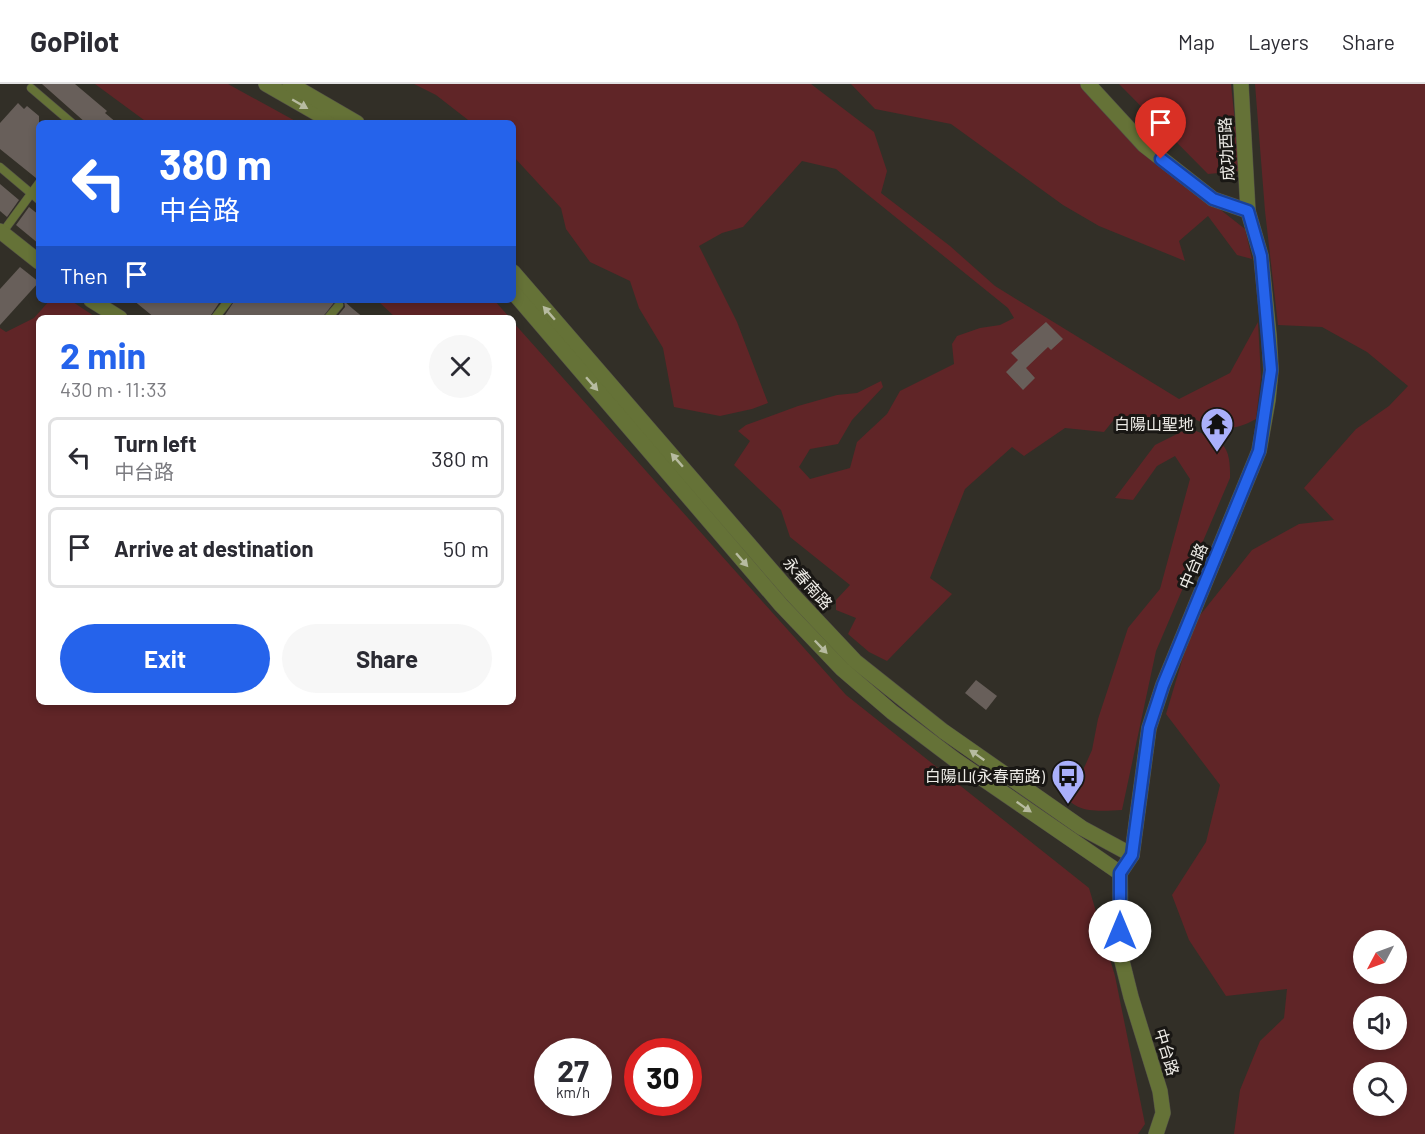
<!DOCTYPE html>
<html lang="en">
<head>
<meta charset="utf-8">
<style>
  body { margin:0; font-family:Barlow,"Noto Sans TC",sans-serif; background:#f7f7f7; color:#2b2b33; height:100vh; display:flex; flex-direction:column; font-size:22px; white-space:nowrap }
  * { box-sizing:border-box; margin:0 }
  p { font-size:20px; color:#7c7c81 }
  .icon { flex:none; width:33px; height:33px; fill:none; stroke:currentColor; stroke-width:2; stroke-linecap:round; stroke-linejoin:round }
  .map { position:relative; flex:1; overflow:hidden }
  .side { position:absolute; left:36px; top:231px; width:480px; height:390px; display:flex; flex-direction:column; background:#fff; border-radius:9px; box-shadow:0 3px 9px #0003 }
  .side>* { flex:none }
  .top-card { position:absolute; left:36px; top:36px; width:480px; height:183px; border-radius:9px; box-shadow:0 3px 9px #0003; background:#2563eb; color:#fff; overflow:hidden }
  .needle { width:39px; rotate:229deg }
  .fabs { position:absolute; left:1353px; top:846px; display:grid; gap:12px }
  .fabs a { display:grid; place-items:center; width:54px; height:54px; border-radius:50%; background:#fff; box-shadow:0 3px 9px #0003; font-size:30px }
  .speed { position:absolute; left:534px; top:954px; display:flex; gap:12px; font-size:30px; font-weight:700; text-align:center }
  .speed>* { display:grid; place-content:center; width:78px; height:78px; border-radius:50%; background:#fff; box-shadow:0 3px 9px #0003; line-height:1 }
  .speed small { font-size:15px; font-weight:400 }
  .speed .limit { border:9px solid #d22; background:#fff; color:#111 }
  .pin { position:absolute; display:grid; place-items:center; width:51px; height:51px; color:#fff; margin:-62px -26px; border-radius:50% 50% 50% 0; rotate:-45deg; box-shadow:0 0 6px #0007 }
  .pin .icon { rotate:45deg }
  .me { position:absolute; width:66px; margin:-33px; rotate:0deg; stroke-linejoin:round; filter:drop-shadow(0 0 4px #0008) }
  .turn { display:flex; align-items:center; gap:21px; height:126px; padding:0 24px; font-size:27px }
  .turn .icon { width:78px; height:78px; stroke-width:2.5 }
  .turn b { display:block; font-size:42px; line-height:51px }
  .then { display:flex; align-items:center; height:57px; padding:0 24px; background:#0003; gap:12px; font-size:22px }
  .round { display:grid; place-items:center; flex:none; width:63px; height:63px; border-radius:32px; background:#f7f7f7 }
  .summary { display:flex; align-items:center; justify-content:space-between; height:102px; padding:0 24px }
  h1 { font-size:36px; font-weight:700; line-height:45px; color:#2563eb }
  .cta { display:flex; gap:12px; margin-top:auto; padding:12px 24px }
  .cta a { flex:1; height:69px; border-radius:36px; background:#2563eb; color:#fff; font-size:24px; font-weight:700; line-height:69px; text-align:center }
  .cta a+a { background:#f7f7f7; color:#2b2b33 }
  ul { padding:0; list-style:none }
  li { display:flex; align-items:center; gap:18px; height:81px; margin:0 12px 9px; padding:0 12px; border:3px solid #e1e1e2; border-radius:9px }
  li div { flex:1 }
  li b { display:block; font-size:22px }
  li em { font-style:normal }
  header { display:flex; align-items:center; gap:36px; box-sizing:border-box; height:84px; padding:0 30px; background:#fff; border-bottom:2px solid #e1e1e2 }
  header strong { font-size:28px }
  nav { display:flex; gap:33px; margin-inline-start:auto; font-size:21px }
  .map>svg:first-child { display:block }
</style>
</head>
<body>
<header>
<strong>GoPilot</strong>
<nav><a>Map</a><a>Layers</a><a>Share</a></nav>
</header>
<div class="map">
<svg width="1425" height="1050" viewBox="0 0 1425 1050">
  <rect width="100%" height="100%" fill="#322f27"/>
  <g fill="#602527" fill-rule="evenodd">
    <path d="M95,0H228L299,39H148Z"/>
    <path d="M414,0H811L874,48L887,87L881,109L950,162L995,202L1179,315L1230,289L1258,238L1261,293L1256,335C1227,351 1214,343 1187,332L1172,338L1116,333L1104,348L1065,344L1024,372L1012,363L965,405L930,494L952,510L887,577L869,568L848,550L856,534L836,526V516L850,501L790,453L781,426L734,381L750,357L738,347L746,341L798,322L837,311L857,309L881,297L883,303L852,336L838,360L810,365L799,383L810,395L850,384L857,358L887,330L900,307L954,280L952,260L957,252L980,244L1000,241L1014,234L1008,224L836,85L802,77L743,143L722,149L699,162L737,238L768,319L752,325L720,332L674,323L663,264L639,224L630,197L590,178L566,145L561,124L513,72V39H472L436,11Z"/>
    <path d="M851,0H1083L1143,65L1245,145L1252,175L1237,171L1208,132L1179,157L1185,177L1099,142L1063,121L951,40L875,25Z"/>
    <path d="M1119,0H1231L1240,87L1208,90Z"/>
    <path d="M1255,0H1425V1050H1234L1240,1006L1260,957L1284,934L1287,905L1226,912L1189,856L1172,811L1206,758L1220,701L1166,630L1193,540L1252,466L1299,440L1334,436L1304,404L1356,345L1389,322L1408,302L1367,268L1322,243L1278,241L1265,127ZM1364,856H1396V890H1364ZM1364,922H1396V956H1364ZM1364,988H1396V1022H1364Z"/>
    <path d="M50,216H70L97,234H39V618H513V238L846,611L1089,804L1115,892L1145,1040L1138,1050H0V244L6,248L34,234ZM548,968H598V1018H548ZM638,968H688V1018H638Z"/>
    <path d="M377,216H494L510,234H396Z"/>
    <path d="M1189,344C1220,357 1231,356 1230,394L1156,567L1122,726C1099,727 1071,731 1062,704L1079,695L1092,666L1098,635L1128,544L1160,505L1190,395L1175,372L1157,382L1133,416L1115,414L1155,361Z"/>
  </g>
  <g fill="#685f5a">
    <path d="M42,0H75L107,27L105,29L117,39H86Z"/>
    <path d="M18,19L24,25L27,22L39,32V93L36,94L0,65V39Z"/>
    <path d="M0,100L19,116L7,133L0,127Z"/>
    <path d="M29,123L39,131V160L16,141Z"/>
    <path d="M20,183L39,198L0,241V205Z"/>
    <path d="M133,216H221L209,234H155Z"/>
    <path d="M235,216H336L322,234H223Z"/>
    <path d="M344,217L353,225L364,234H336L345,223Z"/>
    <path d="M1046,238L1063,255L1051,266L1048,263L1026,284L1035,294L1023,306L1006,288L1018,276L1011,269Z"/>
    <path d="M976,596L997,612L986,626L965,609Z"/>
  </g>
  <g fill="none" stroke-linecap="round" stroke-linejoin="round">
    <g stroke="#504d46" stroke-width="9">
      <g id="service">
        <path d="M31,4L72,39"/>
        <path d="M0,83L39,116"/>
        <path d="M2,149L39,99"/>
        <path d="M215,234L229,216"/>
        <path d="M328,234L339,221"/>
      </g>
    </g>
    <g stroke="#504d46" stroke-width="16">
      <g id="minor">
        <path d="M1088,0L1144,61L1213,115L1248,127"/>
        <path d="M0,147L39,178"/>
        <path d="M91,216L120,234"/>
        <path d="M1120,789L1121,873L1131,913L1160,1007L1163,1029L1156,1050"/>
      </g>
    </g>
    <g stroke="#504d46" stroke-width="16">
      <g id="tertiary">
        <path d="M266,0L334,39"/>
        <path d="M290,0L357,39"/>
        <path d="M513,188L791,509L855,577L943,647L1082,744L1132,771"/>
        <path d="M513,208L781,521L842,585L892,628L954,675L1120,789L1132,771L1149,644L1163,601L1259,367L1268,316L1271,286L1269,251L1261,172L1248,127L1241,0"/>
      </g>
    </g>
    <use href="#service" stroke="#657237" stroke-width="8"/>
    <use href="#minor" stroke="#657237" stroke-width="15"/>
    <use href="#tertiary" stroke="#657237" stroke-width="15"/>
  </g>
  <defs><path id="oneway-solid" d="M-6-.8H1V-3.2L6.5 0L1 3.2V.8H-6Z" transform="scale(1.5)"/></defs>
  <g fill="#b7bba0">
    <use href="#oneway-solid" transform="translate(300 20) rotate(30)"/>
    <use href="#oneway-solid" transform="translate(549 229) rotate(-131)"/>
    <use href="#oneway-solid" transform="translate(592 300) rotate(49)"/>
    <use href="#oneway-solid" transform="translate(677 376) rotate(-131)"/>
    <use href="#oneway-solid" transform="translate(742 476) rotate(49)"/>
    <use href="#oneway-solid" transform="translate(821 563) rotate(46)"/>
    <use href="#oneway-solid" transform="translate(977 671) rotate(-145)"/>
    <use href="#oneway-solid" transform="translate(1024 723) rotate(35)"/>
  </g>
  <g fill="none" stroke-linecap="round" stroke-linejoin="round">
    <g stroke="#184099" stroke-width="15">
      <path id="route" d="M1120,847V789L1132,771L1149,644L1163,601L1259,367L1271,286L1261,172L1248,127L1213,115L1161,75"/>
    </g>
    <use href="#route" stroke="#2563eb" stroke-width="10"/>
  </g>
  <defs>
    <g id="temple-pin" transform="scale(1.725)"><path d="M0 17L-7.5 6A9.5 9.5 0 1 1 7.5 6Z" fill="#aab0fb" stroke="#191714"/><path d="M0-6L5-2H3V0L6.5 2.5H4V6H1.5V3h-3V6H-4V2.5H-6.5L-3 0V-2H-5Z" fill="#111"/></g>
    <g id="bus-pin" transform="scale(1.725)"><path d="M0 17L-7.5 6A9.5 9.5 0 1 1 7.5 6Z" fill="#aab0fb" stroke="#191714"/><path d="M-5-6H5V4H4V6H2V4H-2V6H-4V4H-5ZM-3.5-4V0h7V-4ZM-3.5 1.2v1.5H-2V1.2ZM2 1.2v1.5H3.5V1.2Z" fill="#111"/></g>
  </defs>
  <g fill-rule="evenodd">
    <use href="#temple-pin" x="1217" y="340"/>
    <use href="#bus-pin" x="1068" y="692"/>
  </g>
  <g text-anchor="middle" stroke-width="6" stroke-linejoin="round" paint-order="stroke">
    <g font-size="16" fill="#edebe6" stroke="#191714">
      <text transform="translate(1226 65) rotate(-93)" y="6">成功西路</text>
      <text transform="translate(1193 482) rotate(-67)" y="6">中台路</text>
      <text transform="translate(808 499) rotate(48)" y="6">永春南路</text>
      <text transform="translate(1167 968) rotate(73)" y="6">中台路</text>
    </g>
    <g font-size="16" fill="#edebe6" stroke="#191714" text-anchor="end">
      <text x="1194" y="346">白陽山聖地</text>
      <text x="1045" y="698">白陽山(永春南路)</text>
    </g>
  </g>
</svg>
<div class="fabs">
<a><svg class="needle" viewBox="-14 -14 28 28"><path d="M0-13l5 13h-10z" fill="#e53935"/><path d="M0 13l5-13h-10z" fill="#7c7c81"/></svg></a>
<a><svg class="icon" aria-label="sound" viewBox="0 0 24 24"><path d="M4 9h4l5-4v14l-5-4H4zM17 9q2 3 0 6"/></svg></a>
<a><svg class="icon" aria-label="search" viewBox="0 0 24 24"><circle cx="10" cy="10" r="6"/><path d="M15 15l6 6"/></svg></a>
</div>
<div class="speed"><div>27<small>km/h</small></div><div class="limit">30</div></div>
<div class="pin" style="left:1161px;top:75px;background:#d93025"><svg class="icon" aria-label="arrive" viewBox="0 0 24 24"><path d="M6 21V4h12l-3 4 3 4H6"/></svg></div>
<svg class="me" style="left:1120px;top:847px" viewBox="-20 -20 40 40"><circle r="19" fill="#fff"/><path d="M0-13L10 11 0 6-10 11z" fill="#2563eb"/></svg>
<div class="top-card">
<div class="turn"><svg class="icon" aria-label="left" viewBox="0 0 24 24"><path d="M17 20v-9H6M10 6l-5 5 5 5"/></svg><div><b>380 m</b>中台路</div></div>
<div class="then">Then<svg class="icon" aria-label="arrive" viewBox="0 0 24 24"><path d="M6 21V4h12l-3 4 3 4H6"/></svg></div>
</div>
<section class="side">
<div class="summary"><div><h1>2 min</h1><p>430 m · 11:33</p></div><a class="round"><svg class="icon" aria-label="close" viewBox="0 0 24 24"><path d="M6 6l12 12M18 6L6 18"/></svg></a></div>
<ul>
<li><svg class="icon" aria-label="left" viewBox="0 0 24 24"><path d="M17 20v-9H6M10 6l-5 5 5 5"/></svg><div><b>Turn left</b><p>中台路</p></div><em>380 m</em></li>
<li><svg class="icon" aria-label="arrive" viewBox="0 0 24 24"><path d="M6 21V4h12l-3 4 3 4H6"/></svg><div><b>Arrive at destination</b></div><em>50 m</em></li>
</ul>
<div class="cta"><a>Exit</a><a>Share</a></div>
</section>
</div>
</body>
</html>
